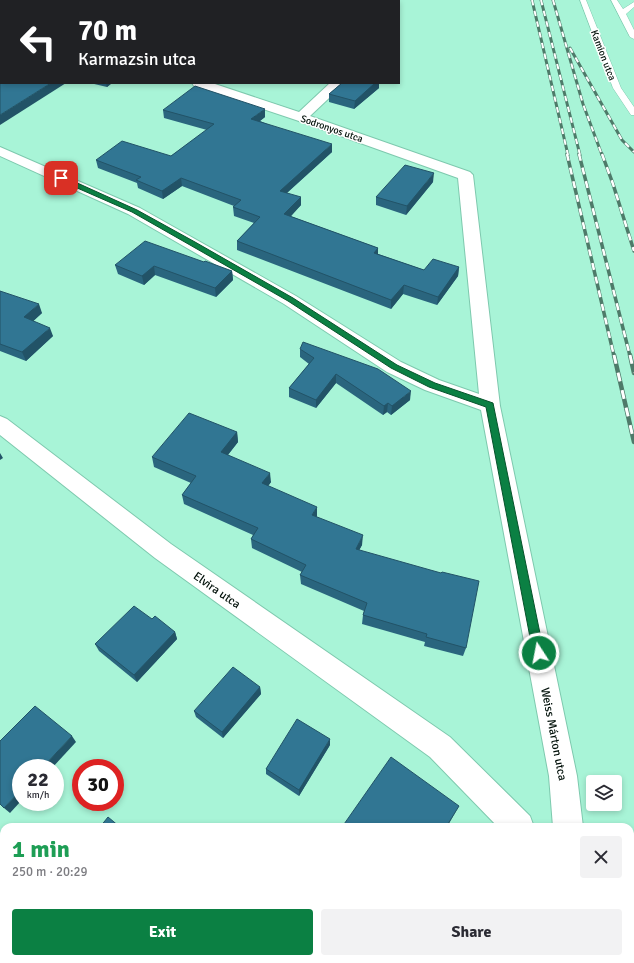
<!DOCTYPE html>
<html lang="en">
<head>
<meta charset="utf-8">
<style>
  body { margin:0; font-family:Signika,sans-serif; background:#f2f2f3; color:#2b2b33; height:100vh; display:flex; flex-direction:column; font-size:15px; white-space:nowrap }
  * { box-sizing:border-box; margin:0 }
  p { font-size:13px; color:#7c7c81 }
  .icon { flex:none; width:22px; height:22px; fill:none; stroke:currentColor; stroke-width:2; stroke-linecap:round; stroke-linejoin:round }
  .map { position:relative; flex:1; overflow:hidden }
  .drawer { position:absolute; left:0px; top:823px; width:634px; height:140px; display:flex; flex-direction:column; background:#fff; border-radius:12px 12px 0 0; box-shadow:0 2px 6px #0003 }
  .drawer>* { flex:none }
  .hud { position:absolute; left:0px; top:0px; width:400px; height:84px; box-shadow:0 2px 6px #0003; background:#202124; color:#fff; overflow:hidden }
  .fabs { position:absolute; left:586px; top:775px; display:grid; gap:8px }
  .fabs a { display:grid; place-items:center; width:36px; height:36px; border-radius:4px; background:#fff; box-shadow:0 2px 6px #0003; font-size:20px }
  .speed { position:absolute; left:12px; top:759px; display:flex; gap:8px; font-size:20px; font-weight:700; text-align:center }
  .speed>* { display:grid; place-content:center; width:52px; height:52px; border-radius:50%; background:#fff; box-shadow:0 2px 6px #0003; line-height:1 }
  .speed small { font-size:10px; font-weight:400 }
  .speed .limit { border:6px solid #d22; background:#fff; color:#111 }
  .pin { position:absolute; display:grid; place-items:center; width:34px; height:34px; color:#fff; margin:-17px; border-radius:8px; box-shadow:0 2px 6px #0006 }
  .me { position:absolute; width:44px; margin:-22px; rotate:349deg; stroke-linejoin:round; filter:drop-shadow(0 0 3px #0008) }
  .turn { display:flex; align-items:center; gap:14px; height:84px; padding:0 12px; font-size:18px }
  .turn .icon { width:52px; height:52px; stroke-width:2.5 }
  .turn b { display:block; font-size:28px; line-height:34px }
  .round { display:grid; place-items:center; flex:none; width:42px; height:42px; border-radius:4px; background:#f2f2f3 }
  .summary { display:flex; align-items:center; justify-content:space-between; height:68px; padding:0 12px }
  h1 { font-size:24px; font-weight:800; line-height:30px; color:#1e9e55 }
  .primary-button { display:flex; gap:8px; margin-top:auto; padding:8px 12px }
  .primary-button a { flex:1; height:46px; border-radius:4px; background:#0b8043; color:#fff; font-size:16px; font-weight:800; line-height:46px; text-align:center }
  .primary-button a+a { background:#f2f2f3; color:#2b2b33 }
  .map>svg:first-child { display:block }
</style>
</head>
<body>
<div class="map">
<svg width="634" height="963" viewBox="0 0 634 963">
  <rect width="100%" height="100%" fill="#a8f4d7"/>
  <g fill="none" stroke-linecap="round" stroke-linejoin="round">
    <g stroke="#7ec9ae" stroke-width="1">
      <g id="lane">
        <path d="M580,0H586L621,88L634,107V115H631L613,88Z"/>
        <path d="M611,0H617L623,9L634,2V7L626,14L634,30V39L630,37Z"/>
      </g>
    </g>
    <g stroke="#7ec9ae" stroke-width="2">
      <g id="street">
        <path d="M192,83H212L299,112L330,83H345L310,116L470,172L473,175L500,406L577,776L583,827H553L549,776L481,410L425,390L387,372L284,304L128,214L0,156V147L140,208L296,296L401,362L439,380L479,394L458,178L296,120L194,86Z"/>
        <path d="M0,416L7,419L171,544L450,737L530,816L534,827H498L430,757L155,558L0,435Z"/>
        <path d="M0,895L4,897V932L0,930Z"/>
        <path d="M21,959H54L55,963H22Z"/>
        <rect x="567" y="959" width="32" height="4"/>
      </g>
    </g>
    <use href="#lane" fill="#fff" fill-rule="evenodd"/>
    <use href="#street" fill="#fff" fill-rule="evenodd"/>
    <g stroke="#4e7a69" stroke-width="3">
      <g id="rail-far2">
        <path d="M532,0L568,155"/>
        <path d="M541,0L580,155"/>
        <path d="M553,0L583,104L602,155"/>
        <path d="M570,48L622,140L634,152"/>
      </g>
    </g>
    <g stroke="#4e7a69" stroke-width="3.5">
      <g id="rail-far1">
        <path d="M567,154L614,356"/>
        <path d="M579,154L630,356"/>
        <path d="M602,154L613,184L634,251"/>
      </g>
    </g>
    <g stroke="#4e7a69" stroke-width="4.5">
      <g id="rail">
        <path d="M614,355L634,442"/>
        <path d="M630,355L634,373"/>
      </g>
    </g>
    <use href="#rail-far2" stroke="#fff" stroke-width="2" stroke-dasharray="5.5" stroke-linecap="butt"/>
    <use href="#rail-far1" stroke="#fff" stroke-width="2.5" stroke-dasharray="7" stroke-linecap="butt"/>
    <use href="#rail" stroke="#fff" stroke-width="3" stroke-dasharray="9" stroke-linecap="butt"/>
  </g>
  <g fill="#2a657e">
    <path d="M0,0H381L379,1H1V56H0Z"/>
    <path d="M90,83H112L107,87Z"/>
    <path d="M342,83H379V88L354,109L329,102V94Z"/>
    <path d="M163,110L265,117L260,121L332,152L287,193L301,205L290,216L378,248V254L424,270L459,267L458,276L437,305L403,294L391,309L237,250V241L254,223L234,216L233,207L234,206L182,186L163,199L138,188L137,183L98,168L96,160L171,156L207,130L164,118Z"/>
    <path d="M433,182L406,215L376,205V197Z"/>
    <path d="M204,262L232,271L233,280L216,297L155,275L144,285L118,274L115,265Z"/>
    <path d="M0,291L42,313L33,321L53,336L26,361L0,351Z"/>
    <path d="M300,349L410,400L391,415L387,412L383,415L336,383L316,408L289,397V388L309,364L300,357Z"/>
    <path d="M237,432L238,442L228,455L271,482L268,486L317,517L362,545L359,550L466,648L463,656L424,646L425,642L362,624L363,615L364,611L301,584L300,575L302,572L252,548L251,539L253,535L184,504L182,495L191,483L154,467L152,457Z"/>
    <path d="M152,619L175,632L177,639L137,682L99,651L95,644Z"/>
    <path d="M260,687L261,694L223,738L196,717L194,711Z"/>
    <path d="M330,745L299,796L266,774V769Z"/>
  </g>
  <g fill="#225367">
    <path d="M371,0H381L379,1H369Z"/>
    <path d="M51,83H66L0,125V115Z"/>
    <path d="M106,83H112L107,87Z"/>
    <path d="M375,83H379V88L354,109L355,101Z"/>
    <path d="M265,109V117L252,127L251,119Z"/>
    <path d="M332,144V152L280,199V191Z"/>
    <path d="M434,173L433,182L406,215L407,206Z"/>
    <path d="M181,178L182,186L163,199L162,191Z"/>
    <path d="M301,197V205L285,223L284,214Z"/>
    <path d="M378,248V257L374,253Z"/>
    <path d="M154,266L155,275L144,285L142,276Z"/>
    <path d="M459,267L458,276L437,305L438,297Z"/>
    <path d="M232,271L233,280L216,297L215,288Z"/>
    <path d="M404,285L403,294L391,309V300Z"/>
    <path d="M39,304L42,313L28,326L24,317Z"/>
    <path d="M50,328L53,336L26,361L22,352Z"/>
    <path d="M336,374V383L316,408V400Z"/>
    <path d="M411,391L410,400L391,415L392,406Z"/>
    <path d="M388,403L387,412L383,415L384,406Z"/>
    <path d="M237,432L238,442L222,462L221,452Z"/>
    <path d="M0,453L3,458L0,460Z"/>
    <path d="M270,473L271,482L263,493L262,483Z"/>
    <path d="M317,507V517L312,515Z"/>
    <path d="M363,535L362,545L355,558L356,549Z"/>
    <path d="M175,632L177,639L137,682L134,675Z"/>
    <path d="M260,687L261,694L223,738L222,732Z"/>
    <path d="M72,736L76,742L52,768H42Z"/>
    <path d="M330,739V745L299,796V790Z"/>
    <path d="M21,790V801L10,813L4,808Z"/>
    <path d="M459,806L447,827H446Z"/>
  </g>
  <g fill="#317693" stroke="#225367">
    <path d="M0,0H371L369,1H1V49H0Z"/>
    <path d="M1,62V83H51L0,115V63Z"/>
    <path d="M342,83H375L355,101L329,94Z"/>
    <path d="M195,86L265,109L251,119L332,144L280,191L301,197L284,214L378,248L374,253L424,270L433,259L459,267L438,297L404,285L391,300L237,241L260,217L233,207L241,200L181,178L162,191L136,180L141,177L96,160L122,141L171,156L214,124L163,110Z"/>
    <path d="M405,165L434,173L407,206L376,197Z"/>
    <path d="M145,241L204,262L205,261L232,271L215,288L154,266L142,276L115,265Z"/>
    <path d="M0,291L39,304L24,317L50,328L22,352L0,344Z"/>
    <path d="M303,342L378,369L411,391L392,406L388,403L384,406L336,374L316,400L289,388L314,358L300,349Z"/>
    <path d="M189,413L237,432L221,452L270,473L262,483L317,507L312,515L363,535L356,549L441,573L442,572L479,581L466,648L426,637L427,634L363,615L367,603L300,575L306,565L251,539L258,528L182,495L196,476L152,457Z"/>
    <path d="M134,606L152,619L155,616L175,632L134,675L95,644Z"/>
    <path d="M233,667L260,687L222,732L194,711Z"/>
    <path d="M35,706L72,736L42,768H21V790L4,808L0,804V741Z"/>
    <path d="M297,719L330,739L299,790L266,769Z"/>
    <path d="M391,757L459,806L446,827H342Z"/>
    <path d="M108,817L120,827H100Z"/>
    <path d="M113,959H212L216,963H117Z"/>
  </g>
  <path fill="#0b8043" stroke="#07532c" d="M59,177H64L137,210L195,242L293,298L397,365L435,383L493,403L544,653L542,656L539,658L535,656L533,653L486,407L429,387L391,368L288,301L190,245L132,212L59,180Z"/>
  <g text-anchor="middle" stroke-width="3" stroke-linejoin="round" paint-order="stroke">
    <g font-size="10" fill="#001009" stroke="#fff">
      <text transform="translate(604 55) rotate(69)" y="4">Kamion utca</text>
      <text transform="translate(332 128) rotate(19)" y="4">Sodronyos utca</text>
    </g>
    <g font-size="12" fill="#001009" stroke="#fff">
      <text transform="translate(217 590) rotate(35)" y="4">Elvira utca</text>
      <text transform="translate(554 734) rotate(79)" y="4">Weiss Márton utca</text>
    </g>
  </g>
</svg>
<div class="fabs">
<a><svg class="icon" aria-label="layers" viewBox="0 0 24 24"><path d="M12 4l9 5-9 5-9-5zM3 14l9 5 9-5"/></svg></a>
</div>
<div class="speed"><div>22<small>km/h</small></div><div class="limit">30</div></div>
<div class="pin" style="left:61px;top:178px;background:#d93025"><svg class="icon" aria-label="arrive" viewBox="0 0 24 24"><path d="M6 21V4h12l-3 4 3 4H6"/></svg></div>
<svg class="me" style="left:539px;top:653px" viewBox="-20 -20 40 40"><circle r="17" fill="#0b8043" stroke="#fff" stroke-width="3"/><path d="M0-11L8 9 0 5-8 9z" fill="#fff"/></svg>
<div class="hud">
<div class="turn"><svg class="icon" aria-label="left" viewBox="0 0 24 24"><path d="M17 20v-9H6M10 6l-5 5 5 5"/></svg><div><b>70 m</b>Karmazsin utca</div></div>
</div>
<section class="drawer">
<div class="summary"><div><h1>1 min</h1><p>250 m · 20:29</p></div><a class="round"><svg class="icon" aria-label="close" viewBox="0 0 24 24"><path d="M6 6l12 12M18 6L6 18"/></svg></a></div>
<div class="primary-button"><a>Exit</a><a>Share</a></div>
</section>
</div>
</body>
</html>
